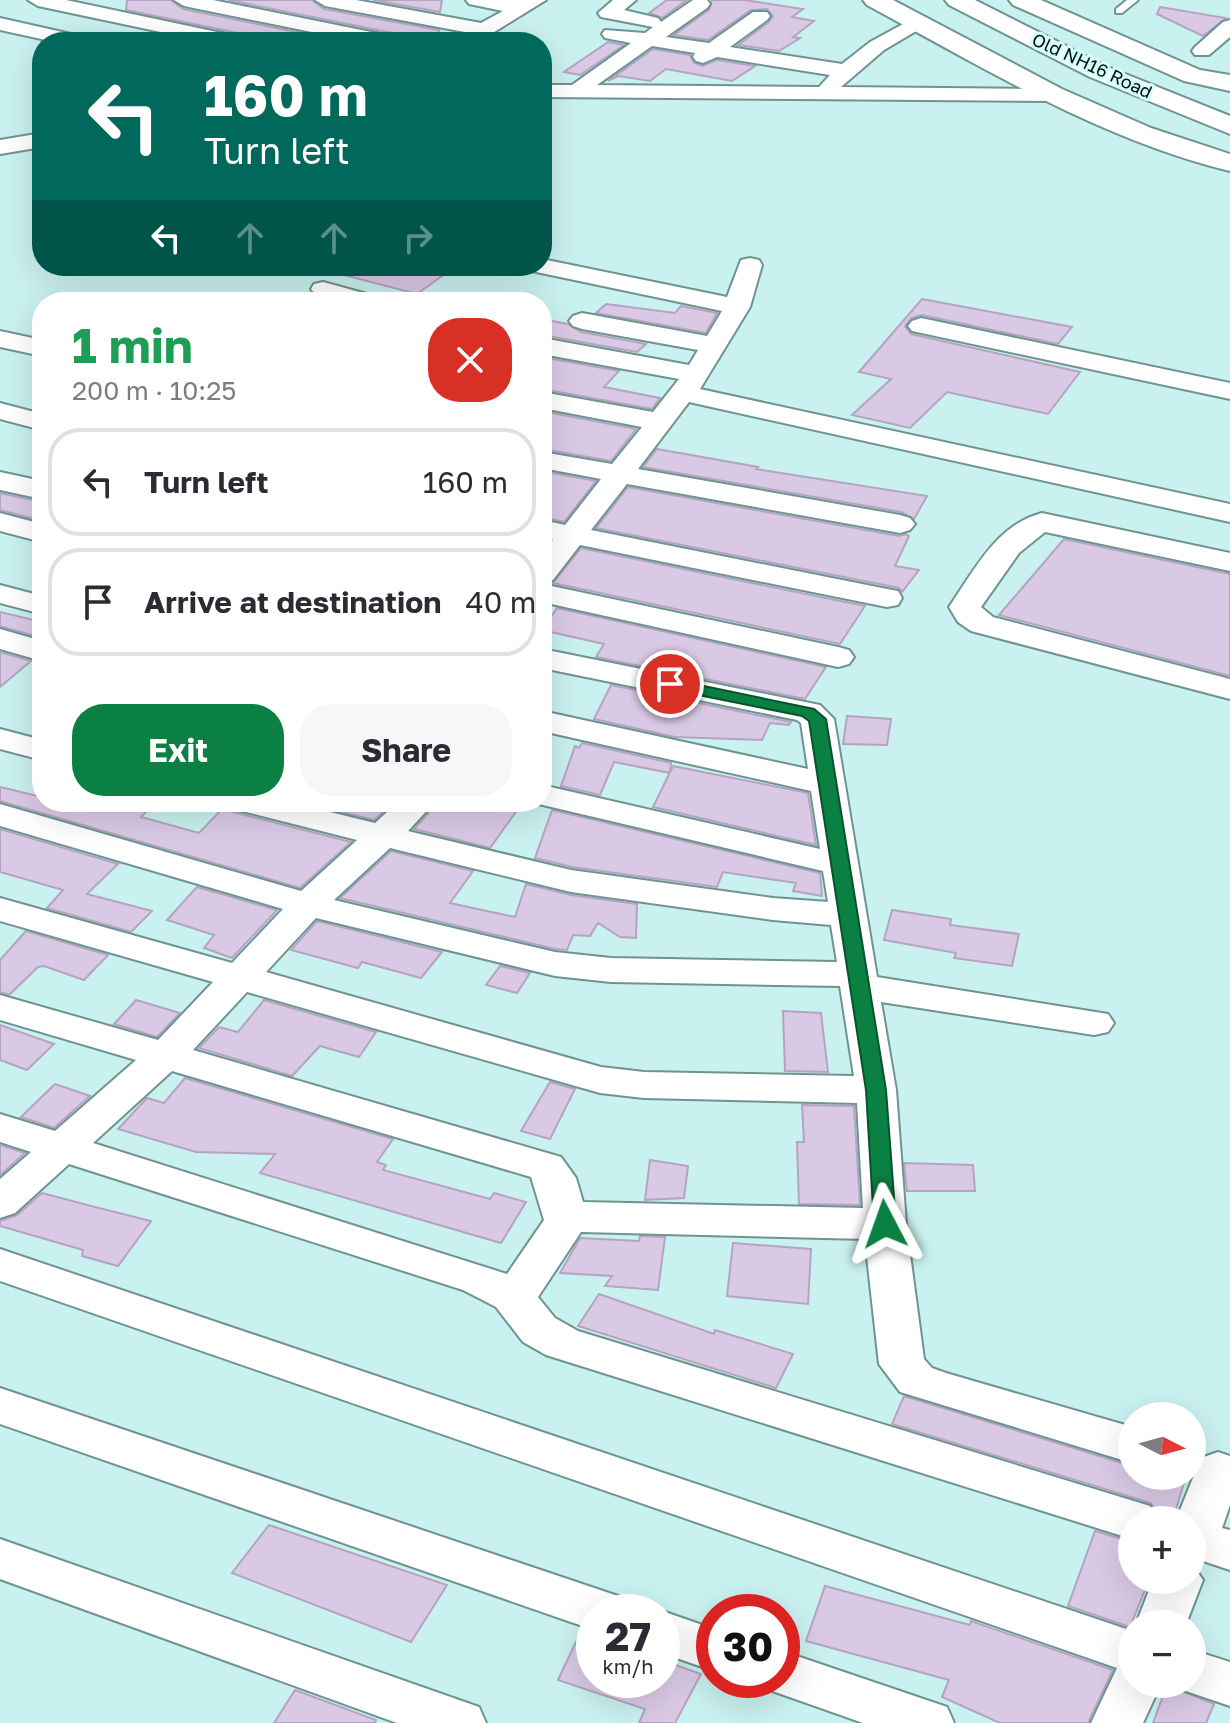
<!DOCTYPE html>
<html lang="en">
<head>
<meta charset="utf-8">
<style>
  body { margin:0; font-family:"Golos Text",sans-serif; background:#f7f7f7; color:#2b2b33; height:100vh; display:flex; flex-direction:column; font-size:30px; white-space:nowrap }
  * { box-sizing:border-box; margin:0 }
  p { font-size:26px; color:#7c7c81 }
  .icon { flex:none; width:44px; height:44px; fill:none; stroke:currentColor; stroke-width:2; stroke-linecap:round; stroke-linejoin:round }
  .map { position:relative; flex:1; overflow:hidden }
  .sheet { position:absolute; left:32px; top:292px; width:520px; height:520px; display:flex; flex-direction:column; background:#fff; border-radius:32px; box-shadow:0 8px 32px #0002 }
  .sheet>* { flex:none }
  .banner { position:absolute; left:32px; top:32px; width:520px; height:244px; border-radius:32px; box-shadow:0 8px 32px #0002; background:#00695c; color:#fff; overflow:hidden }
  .needle { width:52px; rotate:96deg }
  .tools { position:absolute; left:1118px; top:1402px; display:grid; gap:16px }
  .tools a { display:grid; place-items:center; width:88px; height:88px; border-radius:50%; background:#fff; box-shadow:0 8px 32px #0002; font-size:40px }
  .speed { position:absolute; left:576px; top:1594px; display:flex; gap:16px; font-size:40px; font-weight:700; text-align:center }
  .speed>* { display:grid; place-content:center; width:104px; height:104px; border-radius:50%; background:#fff; box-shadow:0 8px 32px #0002; line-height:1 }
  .speed small { font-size:20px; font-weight:400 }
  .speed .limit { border:12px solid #d22; background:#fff; color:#111 }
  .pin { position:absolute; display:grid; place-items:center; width:68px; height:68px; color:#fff; margin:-34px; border:4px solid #fff; border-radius:50%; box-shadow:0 2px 8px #0007 }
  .me { position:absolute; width:88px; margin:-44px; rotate:356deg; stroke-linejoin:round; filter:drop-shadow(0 0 6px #0008) }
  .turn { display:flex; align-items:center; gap:28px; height:168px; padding:0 40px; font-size:36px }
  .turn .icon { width:104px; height:104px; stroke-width:2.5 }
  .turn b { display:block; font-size:56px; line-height:68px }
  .lanes { display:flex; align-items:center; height:76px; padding:0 40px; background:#0003; justify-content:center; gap:40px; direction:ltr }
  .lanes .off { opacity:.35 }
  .round { display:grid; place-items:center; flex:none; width:84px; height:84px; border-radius:32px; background:#f7f7f7 }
  .overview { display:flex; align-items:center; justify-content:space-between; height:136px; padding:0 40px }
  h1 { font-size:48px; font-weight:700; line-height:60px; color:#1e9e55 }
  .primary-button { display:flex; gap:16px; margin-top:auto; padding:16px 40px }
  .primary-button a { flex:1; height:92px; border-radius:32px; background:#0b8043; color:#fff; font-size:32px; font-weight:700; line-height:92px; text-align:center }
  .primary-button a+a { background:#f7f7f7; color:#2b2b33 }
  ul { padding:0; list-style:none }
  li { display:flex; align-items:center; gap:24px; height:108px; margin:0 16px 12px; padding:0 24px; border:4px solid #e1e1e2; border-radius:32px }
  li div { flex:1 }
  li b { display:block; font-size:30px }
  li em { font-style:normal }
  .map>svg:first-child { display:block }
</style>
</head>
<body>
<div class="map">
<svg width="1230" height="1723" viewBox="0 0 1230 1723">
  <rect width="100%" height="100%" fill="#c9f1ef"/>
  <g fill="#dac9e5" stroke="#b4a4bf" stroke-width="2">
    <path d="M127,0H171L183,9L346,42H249L237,33L126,10Z"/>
    <path d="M228,0H312L324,9L439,30L437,42H404L392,33Z"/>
    <path d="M373,0H442L440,12Z"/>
    <path d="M667,0H687L662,18L649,13Z"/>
    <path d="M712,0H744L803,9L792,17L814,21L793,37L800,38L779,51L738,45L769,22L773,16L767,9L751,10L708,40L674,35L709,10Z"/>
    <path d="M1160,7L1226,18L1203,36L1157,14Z"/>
    <path d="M608,42L624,45L580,75L564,72Z"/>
    <path d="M653,49L690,55L694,63L702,66L717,60L755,66L732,81L666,69L650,81L618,76L608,81Z"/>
    <path d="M345,266H456L417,294L344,275Z"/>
    <path d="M922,299L1072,327L1058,344L922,315L911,318L905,326L911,334L1080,372L1048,414L947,392L910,428L852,415L891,379L859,372Z"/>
    <path d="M606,304L675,313L681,306L717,313L706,333L596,313Z"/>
    <path d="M552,321L568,324L581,332L646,344L637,352L542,335V329Z"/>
    <path d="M542,357L619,371L604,387L660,398L652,409L542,389Z"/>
    <path d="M542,411L636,429L611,461L542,449Z"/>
    <path d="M657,449L758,467L756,469L927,496L914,519L901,512L643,467Z"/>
    <path d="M542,471L596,481L564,522L542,517Z"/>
    <path d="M628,487L899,536L906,534L909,536L895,566L919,570L902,592L899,588L596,528Z"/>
    <path d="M0,493L42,502V521L0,510Z"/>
    <path d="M1064,539L1230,574V676L999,615Z"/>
    <path d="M581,548L865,606L840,644L553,583Z"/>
    <path d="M557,608L826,667L805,699L596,657L604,644L542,630Z"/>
    <path d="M0,612L42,622V638L0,626Z"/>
    <path d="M0,652L31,661L0,687Z"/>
    <path d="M611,685L791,722L789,725L770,723L762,740L675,737L594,719Z"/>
    <path d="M847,716L891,719L887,745L843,744Z"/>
    <path d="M582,743L671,763L670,773L614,762L600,795L561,786L575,746L579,748Z"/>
    <path d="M673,766L808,793L816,845L653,807Z"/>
    <path d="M0,787L42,797V802H156L141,817L199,833L225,806L233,812L351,842L300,888L0,801Z"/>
    <path d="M302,802H394L374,820Z"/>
    <path d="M438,802H458L482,811L490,802H523L490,848L414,829Z"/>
    <path d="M552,810L820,873L822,896L793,891L796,883L723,872L717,887L572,867L535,858Z"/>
    <path d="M0,829L118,864L87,894L152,911L131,932L47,908L63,890L0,872Z"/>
    <path d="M391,851L473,871L450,903L515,917L526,884L571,895L637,904L636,938L620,937L598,923L590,936L573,935L567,950L555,949L340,898Z"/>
    <path d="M197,887L277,910L232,958L204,948L214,935L167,920Z"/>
    <path d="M892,910L951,919L950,925L1019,934L1012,966L954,958L956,953L884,940Z"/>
    <path d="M317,921L442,952L421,978L362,962L358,968L291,950Z"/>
    <path d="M26,931L108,955L84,980L44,966L38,967L9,995L0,992V960Z"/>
    <path d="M500,966L530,973L517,993L486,985Z"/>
    <path d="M136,1000L180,1013L157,1037L114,1024Z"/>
    <path d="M264,1000L376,1032L359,1057L320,1046L292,1076L199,1048L219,1027L238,1032Z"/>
    <path d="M783,1011L821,1013L828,1072L785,1071Z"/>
    <path d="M0,1025L54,1044L27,1070L0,1060Z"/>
    <path d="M185,1078L393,1139L377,1162L386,1165L383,1170L490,1199L494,1193L526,1202L501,1243L260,1173L275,1154L196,1152L118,1129L147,1098L164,1103Z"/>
    <path d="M550,1082L575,1089L550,1139L521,1131Z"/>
    <path d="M55,1084L90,1096L54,1128L21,1117Z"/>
    <path d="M802,1105L854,1106L860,1205L799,1204L797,1142H804Z"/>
    <path d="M0,1145L25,1153L0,1175Z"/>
    <path d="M650,1160L688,1166L684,1198L645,1200Z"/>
    <path d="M904,1163L973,1165L975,1191H907Z"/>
    <path d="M42,1193L95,1207L151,1221L118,1266L82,1256L83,1250L0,1226V1221L17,1215Z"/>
    <path d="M640,1236L665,1237L658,1290L605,1286L612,1276L560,1273L580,1238L639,1241Z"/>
    <path d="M733,1243L811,1249L808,1304L727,1296Z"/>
    <path d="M599,1294L714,1334L715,1330L793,1354L776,1388L578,1326Z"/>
    <path d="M904,1396L1132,1466V1476H1186L1174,1516L1155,1510L1151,1503L892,1424Z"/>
    <path d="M269,1525L447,1585L411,1642L232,1573Z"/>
    <path d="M1095,1531L1132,1542V1580H1149L1130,1627L1068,1606Z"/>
    <path d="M825,1586L970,1625L971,1621L1113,1670L1088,1723H1000L942,1697L949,1680L806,1641Z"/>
    <path d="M582,1629L594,1633V1680H662V1660L701,1674L675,1723H639L645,1709L558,1680Z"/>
    <path d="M1167,1685L1214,1704L1206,1723H1153Z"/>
    <path d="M295,1690L376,1720L375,1723H274Z"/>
  </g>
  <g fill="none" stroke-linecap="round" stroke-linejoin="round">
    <g stroke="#6e9491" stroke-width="4">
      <path id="lane" d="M1127,0H1138L1122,13H1116V9Z"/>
    </g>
    <g stroke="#6e9491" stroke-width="4">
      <g id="street">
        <path d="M28,0H66L236,36L246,42H208L38,6Z"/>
        <path d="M174,0H213L391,36L401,42H361L184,6Z"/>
        <path d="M315,0H356L481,23L503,11L469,4L466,0H546L478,42H456L465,32L325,6Z"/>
        <path d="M613,0H636L624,10L658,18L661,22L693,0H707L710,4L707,8L666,37L709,43L753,12H767L770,16L767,20L730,47L842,64L870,42L916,17L926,23L923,27L884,50L841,87L1053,89L1064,95L1053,101L542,97V85H572L631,43L605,38L602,34L605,30L645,33L653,27L601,17L598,13ZM652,46L695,53L693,57L696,61L703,63L717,57L830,75L819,87L597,85Z"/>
        <path d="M0,18L89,38L92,42H55L0,30Z"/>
        <path d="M1230,20V37L1209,55H1195L1192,51L1195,47L1223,22Z"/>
        <path d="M42,133V147L0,154V140Z"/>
        <path d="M750,258L759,260L762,265L750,307L700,389L1230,504V522L689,402L638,469L900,515L910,518L915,524L910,530L900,533L627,484L591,530L887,589L898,591L902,598L898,605L887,607L580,545L553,580L542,583V554L553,540L542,538V520L565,525L601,479L542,468V452L612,464L642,427L542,408V392L653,412L679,379L542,354V338L689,365L698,350L582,329L573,326L569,321L573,316L582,313L707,336L722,311L541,273L532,271L529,266H542V259L727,297L741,260Z"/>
        <path d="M323,282L378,297L382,302C361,302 324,307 311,289L314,284Z"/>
        <path d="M921,318L1230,383V399L912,331L908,326L912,321Z"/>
        <path d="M0,331L42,340V356L0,347Z"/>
        <path d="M0,403L42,414V430L0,419Z"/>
        <path d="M0,472L42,481V499L0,490Z"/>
        <path d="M0,513L42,524V542L0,531Z"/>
        <path d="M1042,513L1230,553V571L1045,532L1019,553L981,607L993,617L1230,679V699L971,631L958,622L949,607C974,571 996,525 1042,513Z"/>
        <path d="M542,584L838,647L849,650L854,657L849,664L838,667L542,602Z"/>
        <path d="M0,585L42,596V614L0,603Z"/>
        <path d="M0,629L42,641V661L0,649Z"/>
        <path d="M547,650L820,705L834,719L877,977L1108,1014L1114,1023L1108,1032L1094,1035L881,1002L896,1090L906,1224L924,1359L932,1368L946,1373L1132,1427V1463L900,1392L879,1364L865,1239L581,1232L538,1297L555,1318L578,1331L1150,1506L1157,1520H1132V1539L546,1355L523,1342L496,1307L463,1290L69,1164L15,1213L0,1218V1179L31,1152L0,1142V1114L55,1131L136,1060L0,1020V995L158,1040L213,982L0,921V898L232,963L283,909L0,826V804L301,891L357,840L234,809L229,802H289L375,823L398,802H435L408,831L571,870L773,898L828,902L823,871L530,802H542V785L820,849L811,791L542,731V711L808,769L801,723L797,720L542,668V652ZM390,848L571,892L773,920L831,925L837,962L611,958L555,952L334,900ZM316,918L555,976L611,982L840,986L854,1076L644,1072L601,1067L266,972ZM247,992L600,1093L644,1098L857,1103L863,1208L583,1202L576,1178L561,1157L193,1050ZM172,1071L531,1177L544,1220L507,1274L93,1143Z"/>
        <path d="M0,729L42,740V760L0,749Z"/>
        <path d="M0,1249L1132,1631V1684H1161L1143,1723H1091L1117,1668L0,1281Z"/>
        <path d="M0,1388L621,1597L628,1612H594V1630L0,1424Z"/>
        <path d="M1218,1452L1230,1456V1505L1222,1528L1230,1530V1570L1200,1560L1192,1563V1520H1176L1201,1458Z"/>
        <path d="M0,1539L479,1707L486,1723H397L0,1579Z"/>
        <path d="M1192,1564L1203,1580L1186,1624H1136L1153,1580H1192Z"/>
        <path d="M662,1611L714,1629V1671L662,1653V1612H659Z"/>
        <path d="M1192,1650L1230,1662V1706L1174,1687L1172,1684H1192Z"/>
        <path d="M782,1651L947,1707L954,1723H863L764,1688L760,1680H782Z"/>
      </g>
    </g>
    <g stroke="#6e9491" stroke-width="4">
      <g id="secondary">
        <path d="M863,0H893L1062,89L1151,128L1230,154V171C1100,139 984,68 867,5Z"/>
        <path d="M1009,0H1041L1200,70L1230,75V91L1184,81L1013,5Z"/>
      </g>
    </g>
    <g stroke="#6e9491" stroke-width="4">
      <path id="primary" d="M945,0H975L1108,67L1230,116V134L1090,77L949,5Z"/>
    </g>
    <use href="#lane" fill="#fff" fill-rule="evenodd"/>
    <use href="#street" fill="#fff" fill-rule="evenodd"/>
    <use href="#secondary" fill="#fff" fill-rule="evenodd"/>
    <use href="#primary" fill="#fff" fill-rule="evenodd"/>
  </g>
  <path fill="#0b8043" stroke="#07532c" stroke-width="2" d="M670,679L814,709L826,719L886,1090L896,1224L893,1230H877L874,1224L866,1090L809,721L802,716L664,688L661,684Z"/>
  <g text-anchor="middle" stroke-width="6" stroke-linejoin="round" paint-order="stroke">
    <g font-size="18" fill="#041110" stroke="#d6fffc">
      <text transform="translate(1092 66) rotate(25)" y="6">Old NH16 Road</text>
    </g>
  </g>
</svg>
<div class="tools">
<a><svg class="needle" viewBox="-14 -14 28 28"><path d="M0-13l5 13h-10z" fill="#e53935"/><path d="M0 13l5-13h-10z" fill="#7c7c81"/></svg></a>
<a>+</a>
<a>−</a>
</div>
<div class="speed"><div>27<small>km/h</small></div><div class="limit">30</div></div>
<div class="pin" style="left:670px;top:684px;background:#d93025"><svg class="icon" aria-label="arrive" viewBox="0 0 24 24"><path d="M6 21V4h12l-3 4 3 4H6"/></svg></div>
<svg class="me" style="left:885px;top:1224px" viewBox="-20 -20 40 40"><path d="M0-17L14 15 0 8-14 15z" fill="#0b8043" stroke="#fff" stroke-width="4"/></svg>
<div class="banner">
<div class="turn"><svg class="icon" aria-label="left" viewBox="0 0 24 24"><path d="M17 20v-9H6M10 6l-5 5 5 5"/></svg><div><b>160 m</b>Turn left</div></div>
<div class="lanes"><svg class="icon" aria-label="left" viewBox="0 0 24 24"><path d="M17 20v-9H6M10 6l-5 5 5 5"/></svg><svg class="icon off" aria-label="ahead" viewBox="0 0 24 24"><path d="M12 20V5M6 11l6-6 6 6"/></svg><svg class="icon off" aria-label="ahead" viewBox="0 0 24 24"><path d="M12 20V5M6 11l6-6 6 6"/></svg><svg class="icon off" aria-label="right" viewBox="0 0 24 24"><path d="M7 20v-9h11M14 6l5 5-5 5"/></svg></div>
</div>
<section class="sheet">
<div class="overview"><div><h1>1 min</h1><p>200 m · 10:25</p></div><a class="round" style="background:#d93025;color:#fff"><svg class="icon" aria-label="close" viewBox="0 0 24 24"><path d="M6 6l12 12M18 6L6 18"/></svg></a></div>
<ul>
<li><svg class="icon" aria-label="left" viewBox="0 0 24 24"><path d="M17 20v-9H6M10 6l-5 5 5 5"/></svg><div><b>Turn left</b></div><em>160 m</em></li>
<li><svg class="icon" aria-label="arrive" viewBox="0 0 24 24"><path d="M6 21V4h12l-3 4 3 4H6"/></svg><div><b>Arrive at destination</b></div><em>40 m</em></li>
</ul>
<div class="primary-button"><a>Exit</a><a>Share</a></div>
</section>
</div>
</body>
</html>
